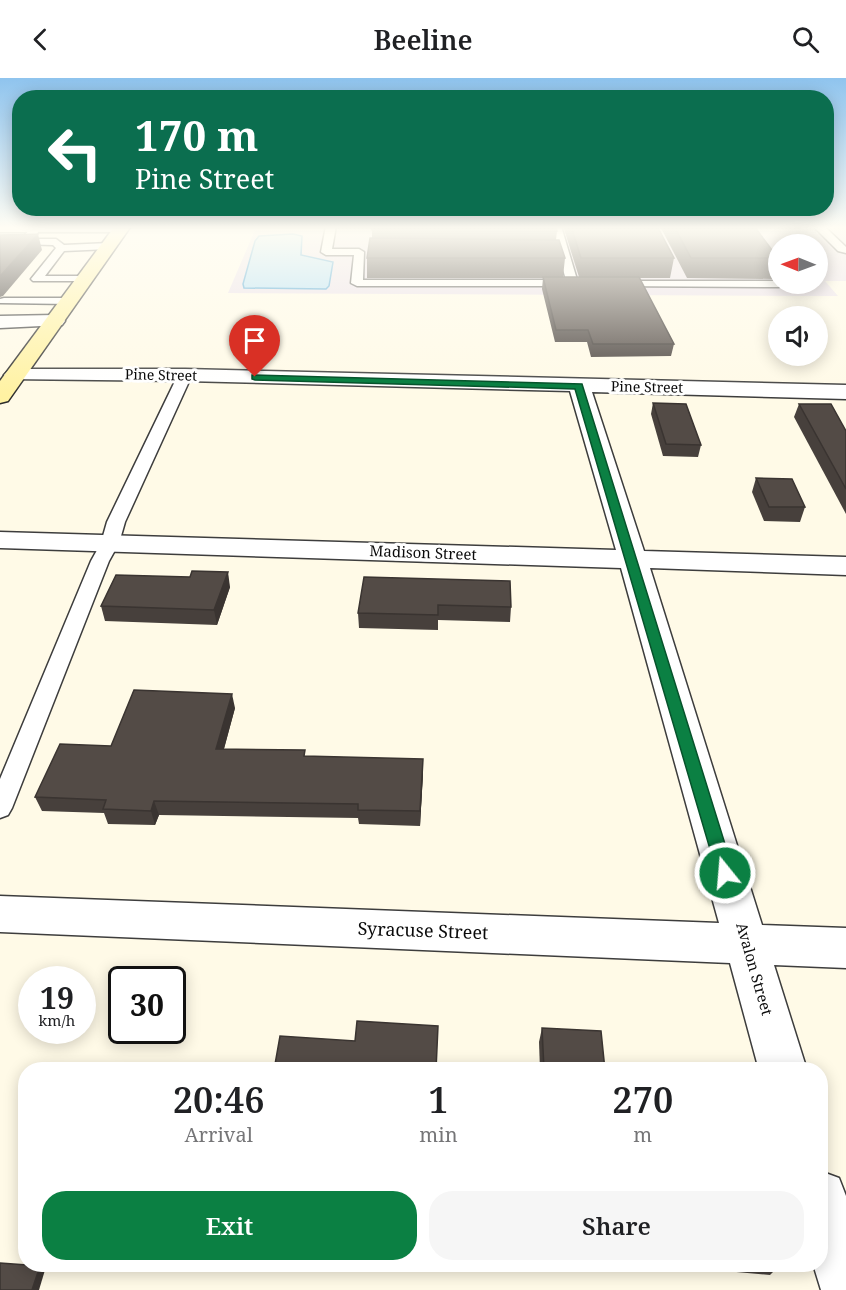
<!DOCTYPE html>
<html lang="en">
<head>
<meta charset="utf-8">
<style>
  body { margin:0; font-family:"Noto Serif",serif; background:#f6f6f6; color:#202124; height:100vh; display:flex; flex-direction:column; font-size:22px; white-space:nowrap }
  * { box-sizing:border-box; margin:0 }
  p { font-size:20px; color:#757577 }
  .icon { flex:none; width:33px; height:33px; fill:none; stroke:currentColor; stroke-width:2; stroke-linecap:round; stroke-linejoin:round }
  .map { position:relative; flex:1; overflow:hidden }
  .drawer { position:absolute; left:18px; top:984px; width:810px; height:210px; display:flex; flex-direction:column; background:#fff; border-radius:24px; box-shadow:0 3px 15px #0003 }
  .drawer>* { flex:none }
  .guide { position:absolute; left:12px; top:12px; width:822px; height:126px; border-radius:24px; box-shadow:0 3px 15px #0003; background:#0b6e4f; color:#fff; overflow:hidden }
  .needle { width:39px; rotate:271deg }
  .buttons { position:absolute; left:768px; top:156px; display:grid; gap:12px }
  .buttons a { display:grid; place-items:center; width:60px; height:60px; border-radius:50%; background:#fff; box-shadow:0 3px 15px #0003; font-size:30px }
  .speed { position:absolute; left:18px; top:888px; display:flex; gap:12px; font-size:30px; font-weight:700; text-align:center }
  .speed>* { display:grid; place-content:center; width:78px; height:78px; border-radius:50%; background:#fff; box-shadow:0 3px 15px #0003; line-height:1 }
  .speed small { font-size:15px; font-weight:400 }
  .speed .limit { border:3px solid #111; border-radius:9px; background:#fff; color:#111 }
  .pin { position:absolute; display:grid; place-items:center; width:51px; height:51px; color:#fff; margin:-62px -26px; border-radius:50% 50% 50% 0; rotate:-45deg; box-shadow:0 0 6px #0007 }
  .pin .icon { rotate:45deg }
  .me { position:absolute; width:66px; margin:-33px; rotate:343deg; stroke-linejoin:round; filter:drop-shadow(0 0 4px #0008) }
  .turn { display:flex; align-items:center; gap:21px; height:126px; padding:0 24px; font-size:27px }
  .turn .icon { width:78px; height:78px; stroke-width:2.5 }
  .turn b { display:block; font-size:42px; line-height:51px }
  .eta { display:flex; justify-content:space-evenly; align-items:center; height:102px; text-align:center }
  .eta b { font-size:36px; font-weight:600; line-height:42px }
  .cta { display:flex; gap:12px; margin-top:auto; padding:12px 24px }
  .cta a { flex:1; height:69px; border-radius:24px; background:#0b8043; color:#fff; font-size:24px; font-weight:600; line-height:69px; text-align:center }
  .cta a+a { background:#f6f6f6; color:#202124 }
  header { display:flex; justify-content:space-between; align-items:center; height:78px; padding:0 24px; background:#fff; font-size:27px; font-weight:600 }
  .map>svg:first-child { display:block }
</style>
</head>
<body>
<header><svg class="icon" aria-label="back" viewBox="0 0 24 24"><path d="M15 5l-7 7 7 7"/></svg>Beeline<svg class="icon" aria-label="search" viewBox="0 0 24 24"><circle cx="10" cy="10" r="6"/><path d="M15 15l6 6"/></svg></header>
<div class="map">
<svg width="846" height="1212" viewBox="0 0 846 1212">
  <rect width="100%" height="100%" fill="#fffae7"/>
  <path fill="#e8ddea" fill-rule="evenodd" d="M341,148H846V203H825L838,218L228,215L255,152H318ZM778,166H818V206H778Z"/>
  <path fill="#aaddf8" stroke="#2e96d2" stroke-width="1.5" d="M293,156L302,158L301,177L333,184L329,208L326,211L244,210L243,206L255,163L259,158Z"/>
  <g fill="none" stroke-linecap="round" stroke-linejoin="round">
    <g stroke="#3d3d3d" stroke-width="3">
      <g id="lane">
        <path d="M34,148L43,149L32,161H56L64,167L109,165L114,168L109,171L64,173L45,198H85L89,199V203H33L31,201L56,170L53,167L19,166V162Z"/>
        <path d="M326,148H336L332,171H359L364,174L363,202H566L551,148H561L578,205L572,208H357L351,205L354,177H326L321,174Z"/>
        <path d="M813,148H824L846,169V175L838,173Z"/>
        <path d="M615,203H778V206H785L779,209L611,208V204Z"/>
        <path d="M4,220H70L76,223L70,226L0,225V221Z"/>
        <path d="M185,293L192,297L125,444L119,465L109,483L12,730L8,737L0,740V701L91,483L101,465L107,444L178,297Z"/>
      </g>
    </g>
    <g stroke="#3d3d3d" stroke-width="3">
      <g id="street">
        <path d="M0,148H130L131,149L123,154H0Z"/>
        <path d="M55,237L62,239L65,243L62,247L0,250V238Z"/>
        <path d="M15,291H185L846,307V321L592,314L644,473L846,479V497L650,490L762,847L846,850V890L774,887L807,992H759L730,885L0,854V818L719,845L621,490L0,470V454L616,472L570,313L185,303L8,301L4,297L8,293Z"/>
        <path d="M820,1093L839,1100L846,1118V1212H821L813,1186H820Z"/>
      </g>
    </g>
    <g stroke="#2c2c2c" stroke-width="3">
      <path id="secondary" d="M115,148H131L8,323L0,325V303Z"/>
    </g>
    <use href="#lane" fill="#fff" fill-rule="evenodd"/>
    <use href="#street" fill="#fff" fill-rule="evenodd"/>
    <use href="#secondary" fill="#fff2a2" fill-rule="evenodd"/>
  </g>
  <g fill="#47403c">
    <path d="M565,148H657L674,180L670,200H639L674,266L671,278L591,279L587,264H555L542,211L543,200H367V180L372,160V152L557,153L556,162L565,180L563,199H579L564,151Z"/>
    <path d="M660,148H754L778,180L774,201L687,200Z"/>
    <path d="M653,325L701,367L698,379L663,378L651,336Z"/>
    <path d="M799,326L846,353V436L794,339Z"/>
    <path d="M756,400L805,429L800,444L764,443L752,414Z"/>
    <path d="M190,499L230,509L217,547L105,543L101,528Z"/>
    <path d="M510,503L511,529L510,544L438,542V552L359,550L358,535Z"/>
    <path d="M235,630L224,671L306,678L423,695L420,748L359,746L358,740L159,737L155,747L108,746L104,735L42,733L35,719L111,668Z"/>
    <path d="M542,950L605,992H540L539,964Z"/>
    <path d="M713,1186H773L775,1192L770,1197L714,1192Z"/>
  </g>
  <g fill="#3a3431">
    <path d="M38,156L42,172L3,218L0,219V198Z"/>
    <path d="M228,494L230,509L217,547L214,532Z"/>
    <path d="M232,616L235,630L220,685L216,671Z"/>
    <path d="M423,681V695L420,748V733Z"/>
    <path d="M154,723L159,737L155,747L151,733Z"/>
    <path d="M40,1188L45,1192L39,1212H32Z"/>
  </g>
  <g fill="#534b46" stroke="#3a3431" stroke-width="1.5">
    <path d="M372,148H555L557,153L372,152Z"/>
    <path d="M571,148H657L674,180H581Z"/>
    <path d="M674,148H754L778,180H691Z"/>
    <path d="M38,156L0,198V157Z"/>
    <path d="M370,160L559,162L565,180H367Z"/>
    <path d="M543,199H639L674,266H593L588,252H556Z"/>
    <path d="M653,325L686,326L701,367L666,366Z"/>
    <path d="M799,326H831L846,353V411Z"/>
    <path d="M756,400L792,401L805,429H769Z"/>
    <path d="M192,493L228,494L214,532L101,528L116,497L190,499Z"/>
    <path d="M364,499L510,503L511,529L438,527V537L358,535Z"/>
    <path d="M134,612L232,616L216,671L305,672L304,678L423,681L420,733L358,732V726L154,723L151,733L103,731L106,722L35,719L60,666L111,668Z"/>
    <path d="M357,943L438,948L436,992H274L280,958L355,963Z"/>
    <path d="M542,950L601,953L605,992H544Z"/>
    <path d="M0,1185L40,1188L32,1212H0Z"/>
    <path d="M718,1186H773L775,1192L718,1187Z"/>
  </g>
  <linearGradient id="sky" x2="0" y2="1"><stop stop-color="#8fc4ee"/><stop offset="0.47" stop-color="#fffdf4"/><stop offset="1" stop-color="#fffdf4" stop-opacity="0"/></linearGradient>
  <rect width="846" height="318" fill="url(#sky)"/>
  <path fill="#0b8043" stroke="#07532c" stroke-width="1.5" d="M252,297L582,306L734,795L731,800L725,802L720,800L717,795L575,311L255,302L252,301Z"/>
  <g text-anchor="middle" stroke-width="6" stroke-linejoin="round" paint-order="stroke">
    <g font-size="14" fill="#0a0a0a" stroke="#fff">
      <text transform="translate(161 297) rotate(1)" y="5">Pine Street</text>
      <text transform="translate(647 309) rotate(1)" y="5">Pine Street</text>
    </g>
    <g font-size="15" fill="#0a0a0a" stroke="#fff">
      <text transform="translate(423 475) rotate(2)" y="5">Madison Street</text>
      <text transform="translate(754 891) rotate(74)" y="5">Avalon Street</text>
    </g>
    <g font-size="18" fill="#0a0a0a" stroke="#fff">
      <text transform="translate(423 853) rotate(2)" y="6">Syracuse Street</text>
    </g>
  </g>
</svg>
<div class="buttons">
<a><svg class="needle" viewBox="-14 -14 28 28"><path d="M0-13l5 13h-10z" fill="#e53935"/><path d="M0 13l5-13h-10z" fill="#757577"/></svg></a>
<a><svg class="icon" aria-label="sound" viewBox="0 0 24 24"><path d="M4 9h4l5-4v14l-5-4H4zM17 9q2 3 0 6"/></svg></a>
</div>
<div class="speed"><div>19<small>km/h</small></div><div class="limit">30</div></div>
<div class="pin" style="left:255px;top:299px;background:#d93025"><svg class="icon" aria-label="arrive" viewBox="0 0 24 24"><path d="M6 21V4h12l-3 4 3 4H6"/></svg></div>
<svg class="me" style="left:725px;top:795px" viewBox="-20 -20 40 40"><circle r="17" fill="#0b8043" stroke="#fff" stroke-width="3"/><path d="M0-11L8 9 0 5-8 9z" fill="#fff"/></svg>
<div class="guide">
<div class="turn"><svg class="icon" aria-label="left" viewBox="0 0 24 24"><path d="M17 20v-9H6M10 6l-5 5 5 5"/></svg><div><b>170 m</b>Pine Street</div></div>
</div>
<section class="drawer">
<div class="eta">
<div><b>20:46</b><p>Arrival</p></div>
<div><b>1</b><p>min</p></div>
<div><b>270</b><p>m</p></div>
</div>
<div class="cta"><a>Exit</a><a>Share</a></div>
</section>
</div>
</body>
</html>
